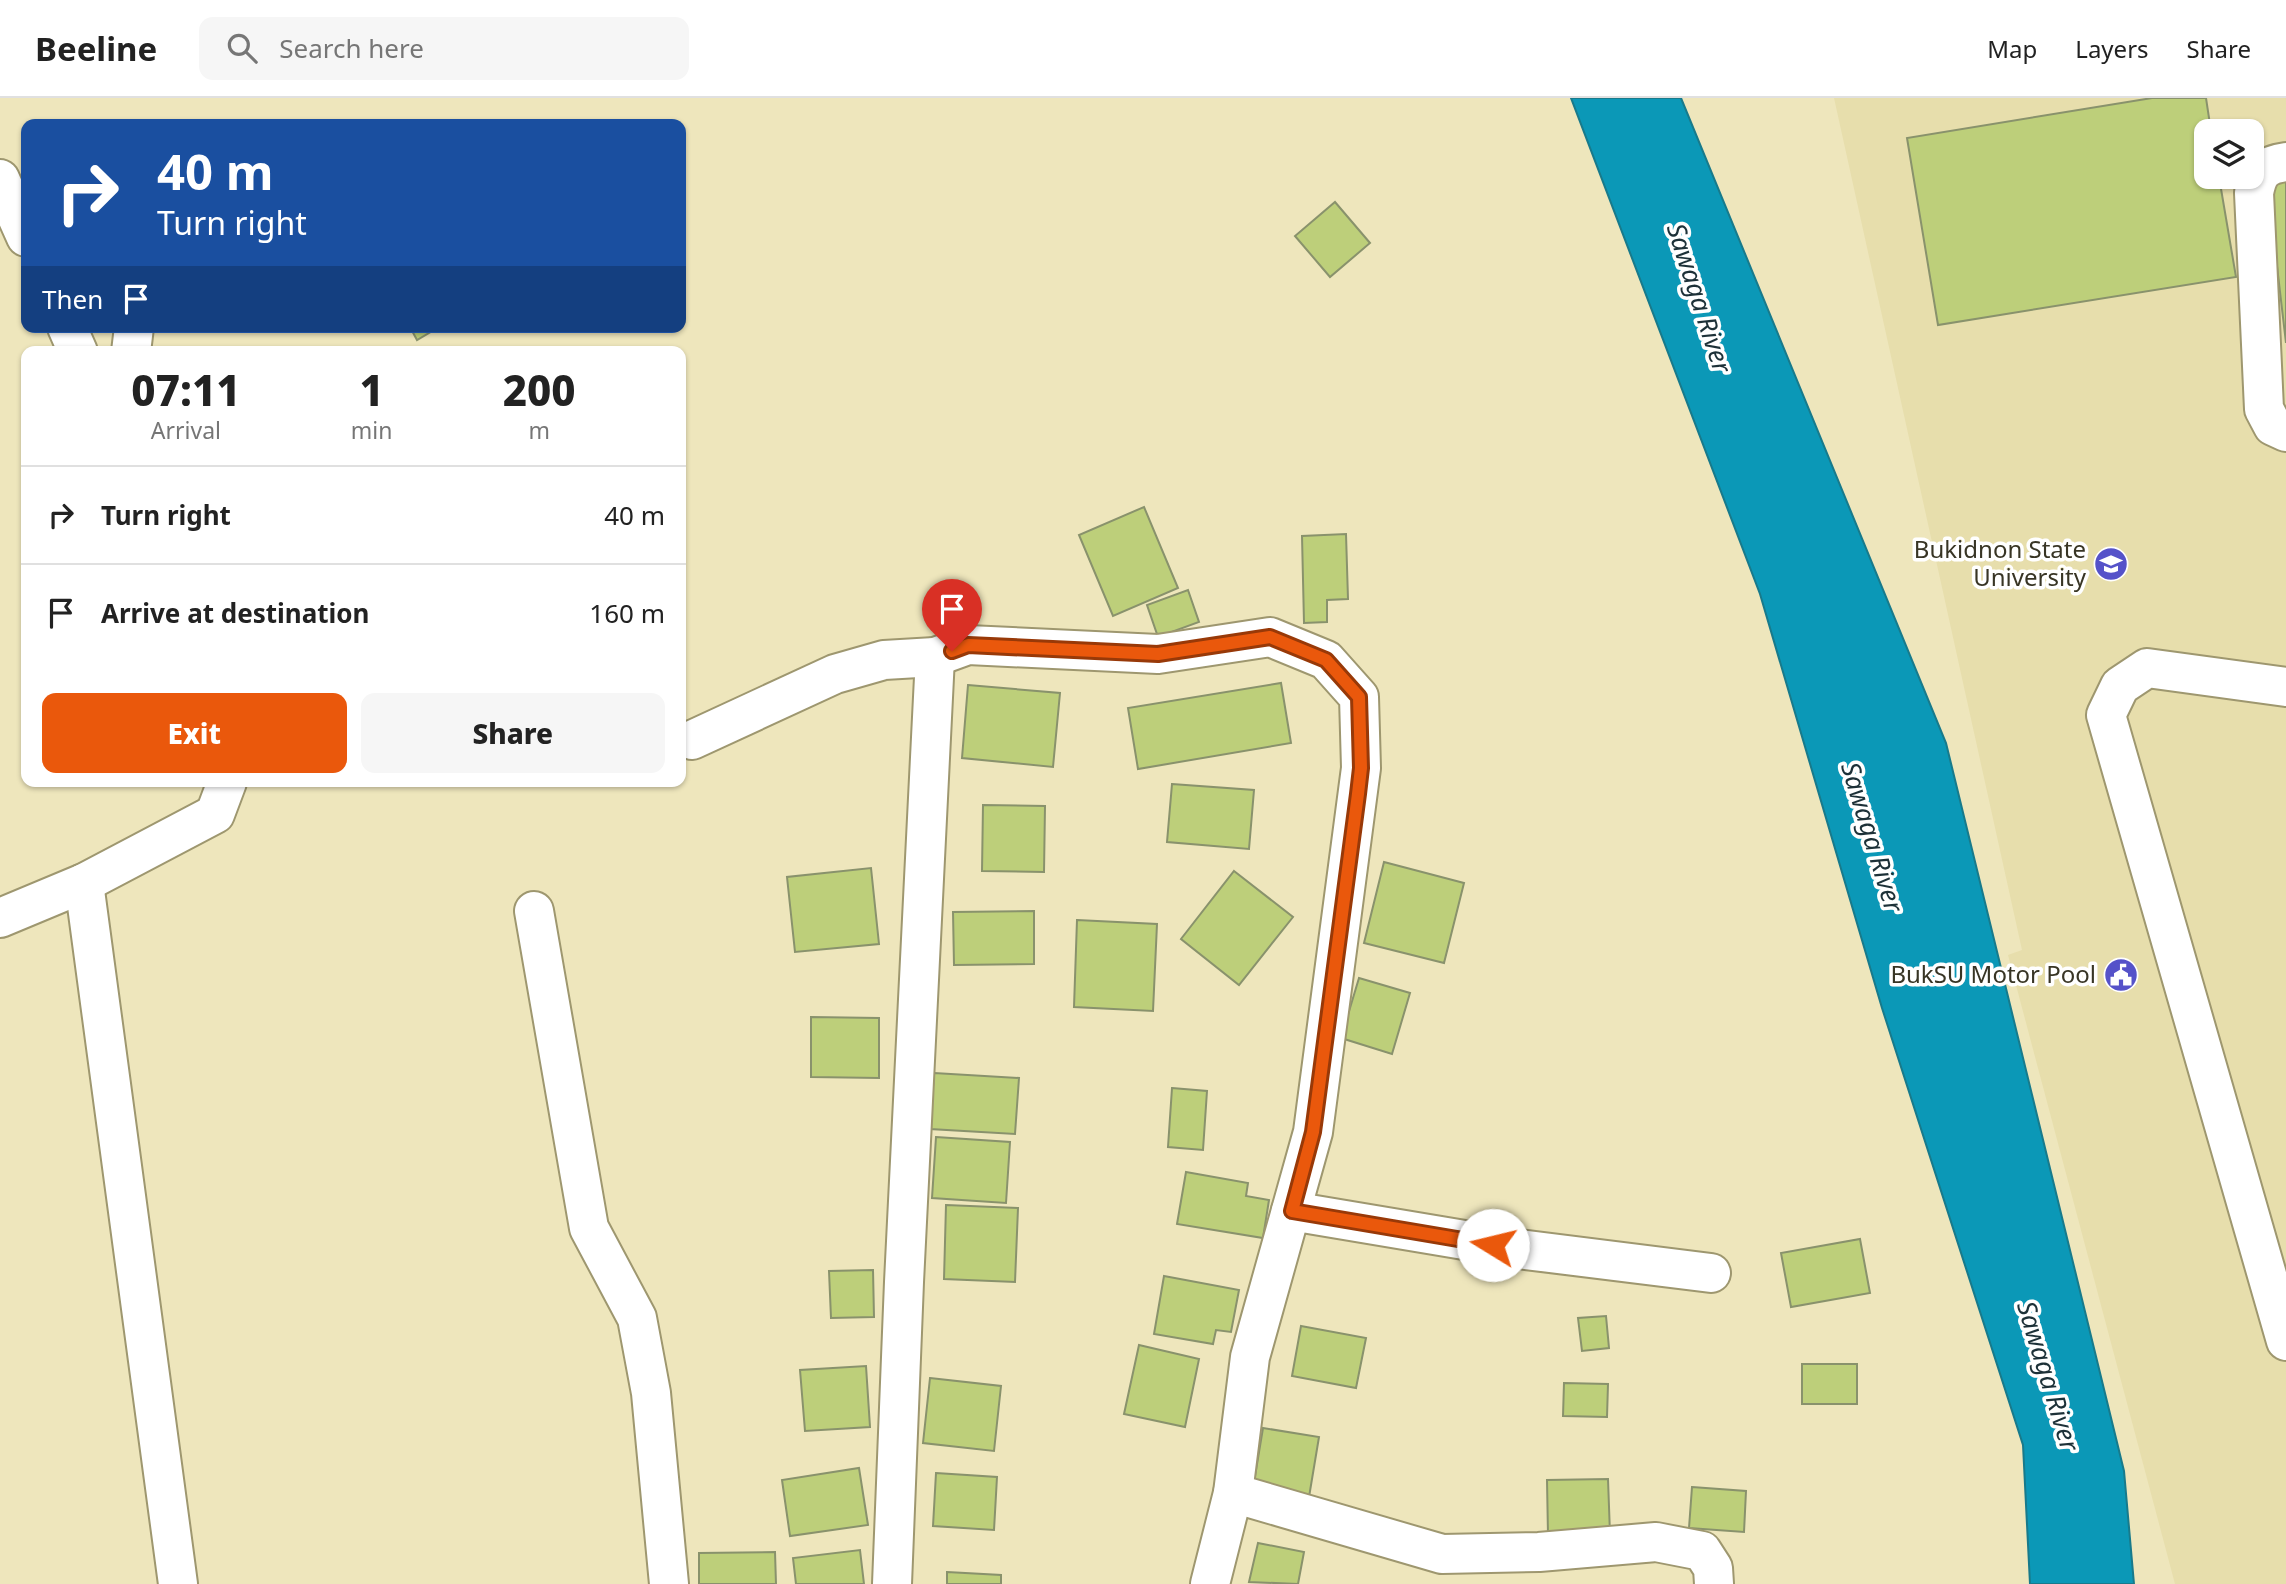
<!DOCTYPE html>
<html lang="en">
<head>
<meta charset="utf-8">
<style>
  body { margin:0; font-family:"Noto Sans",sans-serif; background:#f6f6f6; color:#222; height:100vh; display:flex; flex-direction:column; font-size:26px; white-space:nowrap }
  * { box-sizing:border-box; margin:0 }
  p { font-size:23px; color:#767676 }
  .icon { flex:none; width:38px; height:38px; fill:none; stroke:currentColor; stroke-width:2; stroke-linecap:round; stroke-linejoin:round }
  .map { position:relative; flex:1; overflow:hidden }
  .details { position:absolute; left:21px; top:248px; width:665px; height:441px; display:flex; flex-direction:column; background:#fff; border-radius:14px; box-shadow:0 2px 5px #0004 }
  .details>* { flex:none }
  .banner { position:absolute; left:21px; top:21px; width:665px; height:214px; border-radius:14px; box-shadow:0 2px 5px #0004; background:#1a4fa0; color:#fff; overflow:hidden }
  .buttons { position:absolute; left:2194px; top:21px; display:grid; gap:14px }
  .buttons a { display:grid; place-items:center; width:70px; height:70px; border-radius:14px; background:#fff; box-shadow:0 2px 5px #0004; font-size:35px }
  .pin { position:absolute; display:grid; place-items:center; width:60px; height:60px; color:#fff; margin:-72px -30px; border-radius:50% 50% 50% 0; rotate:-45deg; box-shadow:0 0 7px #0007 }
  .pin .icon { rotate:45deg }
  .me { position:absolute; width:77px; margin:-38px; rotate:279deg; stroke-linejoin:round; filter:drop-shadow(0 0 5px #0008) }
  .turn { display:flex; align-items:center; gap:24px; height:147px; padding:0 21px; font-size:32px }
  .turn .icon { width:91px; height:91px; stroke-width:2.5 }
  .turn b { display:block; font-size:49px; line-height:60px }
  .then { display:flex; align-items:center; height:66px; padding:0 21px; background:#0003; gap:14px; font-size:26px }
  .eta { display:flex; justify-content:space-evenly; align-items:center; height:119px; text-align:center }
  .eta b { font-size:42px; font-weight:800; line-height:49px }
  .cta { display:flex; gap:14px; margin-top:auto; padding:14px 21px }
  .cta a { flex:1; height:80px; border-radius:14px; background:#ea580c; color:#fff; font-size:28px; font-weight:800; line-height:80px; text-align:center }
  .cta a+a { background:#f6f6f6; color:#222 }
  ul { padding:0; list-style:none }
  li { display:flex; align-items:center; gap:21px; height:98px; padding:0 21px; border-top:2px solid #e0e0e0 }
  li div { flex:1 }
  li b { display:block; font-size:26px }
  li em { font-style:normal }
  header { display:flex; align-items:center; gap:42px; box-sizing:border-box; height:98px; padding:0 35px; background:#fff; border-bottom:2px solid #e0e0e0 }
  header strong { font-size:33px }
  nav { display:flex; gap:38px; margin-inline-start:auto; font-size:24px }
  .search { width:490px; height:63px; background:#f6f6f6; display:flex; align-items:center; gap:18px; box-sizing:border-box; padding:0 24px; border-radius:14px; color:#767676; font-size:26px }
  .map>svg:first-child { display:block }
</style>
</head>
<body>
<header>
<strong>Beeline</strong>
<div class="search"><svg class="icon" aria-label="search" viewBox="0 0 24 24"><circle cx="10" cy="10" r="6"/><path d="M15 15l6 6"/></svg>Search here</div>
<nav><a>Map</a><a>Layers</a><a>Share</a></nav>
</header>
<div class="map">
<svg width="2286" height="1486" viewBox="0 0 2286 1486">
  <rect width="100%" height="100%" fill="#eee6bc"/>
  <path fill="#e7deac" fill-rule="evenodd" d="M1834,0H2286V1486H2175L2008,857L2022,852ZM2207,33H2252V79H2207Z"/>
  <path fill="#0b98b7" stroke="#187a8b" stroke-width="2" d="M1571,0H1681L1946,645L2124,1373L2134,1486H2030L2023,1347L1882,910L1760,496Z"/>
  <g fill="#bdcf7a" stroke="#89926c" stroke-width="2">
    <path d="M2152,0H2206L2211,33H2207V79H2219L2236,179L1938,227L1907,40Z"/>
    <path d="M2286,81V245L2267,83Z"/>
    <path d="M1335,104L1370,145L1330,179L1295,138Z"/>
    <path d="M410,229H439L417,242Z"/>
    <path d="M1144,409L1178,490L1113,518L1079,437Z"/>
    <path d="M1346,436L1348,501L1327,502V524L1304,525L1302,438Z"/>
    <path d="M1188,492L1199,524L1158,539L1147,507Z"/>
    <path d="M1281,585L1291,645L1138,671L1128,610Z"/>
    <path d="M968,587L1060,595L1053,669L962,660Z"/>
    <path d="M1172,686L1254,692L1249,751L1167,744Z"/>
    <path d="M983,707L1045,708L1044,774L982,773Z"/>
    <path d="M1384,764L1464,785L1444,865L1364,845Z"/>
    <path d="M871,770L879,846L795,854L787,779Z"/>
    <path d="M1234,773L1293,819L1239,887L1181,841Z"/>
    <path d="M1034,813V866L954,867L953,814Z"/>
    <path d="M1077,822L1157,826L1153,913L1074,909Z"/>
    <path d="M1359,880L1410,895L1392,956L1341,940Z"/>
    <path d="M811,919L879,920V980L811,979Z"/>
    <path d="M934,975L1019,980L1015,1036L930,1031Z"/>
    <path d="M1172,990L1207,993L1203,1052L1168,1049Z"/>
    <path d="M936,1039L1010,1044L1006,1105L932,1100Z"/>
    <path d="M1186,1074L1248,1085L1246,1098L1269,1102L1263,1140L1177,1126Z"/>
    <path d="M946,1107L1018,1110L1015,1184L944,1181Z"/>
    <path d="M1860,1141L1870,1195L1791,1209L1781,1155Z"/>
    <path d="M873,1172L874,1219L831,1220L829,1173Z"/>
    <path d="M1164,1178L1239,1192L1231,1234L1216,1232L1213,1246L1154,1236Z"/>
    <path d="M1606,1218L1609,1250L1582,1253L1578,1220Z"/>
    <path d="M1301,1228L1366,1240L1356,1290L1292,1278Z"/>
    <path d="M1139,1247L1199,1261L1185,1329L1124,1316Z"/>
    <rect x="1802" y="1266" width="55" height="40"/>
    <path d="M866,1268L870,1329L805,1333L800,1272Z"/>
    <path d="M930,1280L1001,1288L994,1353L923,1345Z"/>
    <path d="M1564,1285L1608,1286L1607,1319L1563,1318Z"/>
    <path d="M1263,1330L1319,1339L1309,1399L1253,1390Z"/>
    <path d="M859,1370L868,1427L790,1438L782,1382Z"/>
    <path d="M936,1375L997,1379L994,1432L933,1428Z"/>
    <path d="M1608,1381L1610,1436L1548,1437L1547,1382Z"/>
    <path d="M1692,1389L1746,1393L1744,1434L1689,1430Z"/>
    <path d="M1258,1445L1304,1454L1298,1486L1249,1484Z"/>
    <path d="M860,1452L864,1486H796L793,1460Z"/>
    <path d="M775,1454L776,1486H699V1455Z"/>
    <path d="M947,1474L1001,1477V1486H947Z"/>
  </g>
  <g fill="none" stroke-linecap="round" stroke-linejoin="round">
    <g stroke="#9e976f" stroke-width="42">
      <g id="minor">
        <path d="M2286,64C2264,67 2258,74 2254,95L2264,311L2273,328L2286,334"/>
        <path d="M0,81L26,139"/>
        <path d="M67,229L78,254"/>
        <path d="M131,254L134,229"/>
        <path d="M2286,589L2147,570L2120,588L2106,617L2286,1243"/>
        <path d="M692,642L835,576L884,562L935,559L968,547L1158,556L1270,539L1326,562L1359,599L1361,670L1313,1034L1250,1259L1233,1395L1210,1486"/>
        <path d="M84,785L178,1486"/>
        <path d="M534,813L589,1130L637,1220L651,1295L669,1486"/>
        <path d="M0,820L84,785L215,716L227,684"/>
        <path d="M1291,1113L1518,1151L1711,1175"/>
        <path d="M1233,1395L1442,1456L1539,1454L1656,1444L1702,1453L1713,1470L1714,1486"/>
        <path d="M892,1486L904,1184L935,559"/>
      </g>
    </g>
    <use href="#minor" stroke="#fff" stroke-width="38"/>
  </g>
  <g fill="none" stroke-linecap="round" stroke-linejoin="round">
    <g stroke="#983908" stroke-width="18">
      <path id="route" d="M952,553L968,547L1158,556L1270,539L1326,562L1359,599L1361,670L1358,696L1313,1034L1292,1113L1493,1147"/>
    </g>
    <use href="#route" stroke="#ea580c" stroke-width="12"/>
  </g>
  <defs>
    <g id="university-disc" transform="scale(1.75)"><circle r="9.5" fill="#5552c9" stroke="#fff"/><path d="M0-5L7-2L0 1L-7-2ZM-4 1L0 2.5L4 1V4Q0 6-4 4Z" fill="#fff"/></g>
    <g id="civic-disc" transform="scale(1.75)"><circle r="9.5" fill="#5552c9" stroke="#fff"/><path d="M-.6-6.5H3V-4.5H.6V-3L4-1V1h2V6H-6V1h2V-1L-.6-3ZM-1.2 2.5V6h2.4V2.5Z" fill="#fff"/></g>
  </defs>
  <g fill-rule="evenodd">
    <use href="#university-disc" x="2111" y="466"/>
    <use href="#civic-disc" x="2121" y="877"/>
  </g>
  <g text-anchor="middle" stroke-width="7" stroke-linejoin="round" paint-order="stroke">
    <g font-size="24" fill="#383525" stroke="#fff" text-anchor="end">
      <text x="2086" y="460">Bukidnon State<tspan x="2086" dy="28">University</tspan></text>
      <text x="2096" y="885">BukSU Motor Pool</text>
    </g>
    <g font-size="26" font-style="italic" fill="#1d3138" stroke="#fff">
      <text transform="translate(1699 200) rotate(72)" y="9">Sawaga River</text>
      <text transform="translate(1872 739) rotate(73)" y="9">Sawaga River</text>
      <text transform="translate(2048 1278) rotate(73)" y="9">Sawaga River</text>
    </g>
  </g>
</svg>
<div class="buttons">
<a><svg class="icon" aria-label="layers" viewBox="0 0 24 24"><path d="M12 4l9 5-9 5-9-5zM3 14l9 5 9-5"/></svg></a>
</div>
<div class="pin" style="left:952px;top:553px;background:#d93025"><svg class="icon" aria-label="arrive" viewBox="0 0 24 24"><path d="M6 21V4h12l-3 4 3 4H6"/></svg></div>
<svg class="me" style="left:1493px;top:1147px" viewBox="-20 -20 40 40"><circle r="19" fill="#fff"/><path d="M0-13L10 11 0 6-10 11z" fill="#ea580c"/></svg>
<div class="banner">
<div class="turn"><svg class="icon" aria-label="right" viewBox="0 0 24 24"><path d="M7 20v-9h11M14 6l5 5-5 5"/></svg><div><b>40 m</b>Turn right</div></div>
<div class="then">Then<svg class="icon" aria-label="arrive" viewBox="0 0 24 24"><path d="M6 21V4h12l-3 4 3 4H6"/></svg></div>
</div>
<section class="details">
<div class="eta">
<div><b>07:11</b><p>Arrival</p></div>
<div><b>1</b><p>min</p></div>
<div><b>200</b><p>m</p></div>
</div>
<ul>
<li><svg class="icon" aria-label="right" viewBox="0 0 24 24"><path d="M7 20v-9h11M14 6l5 5-5 5"/></svg><div><b>Turn right</b></div><em>40 m</em></li>
<li><svg class="icon" aria-label="arrive" viewBox="0 0 24 24"><path d="M6 21V4h12l-3 4 3 4H6"/></svg><div><b>Arrive at destination</b></div><em>160 m</em></li>
</ul>
<div class="cta"><a>Exit</a><a>Share</a></div>
</section>
</div>
</body>
</html>
